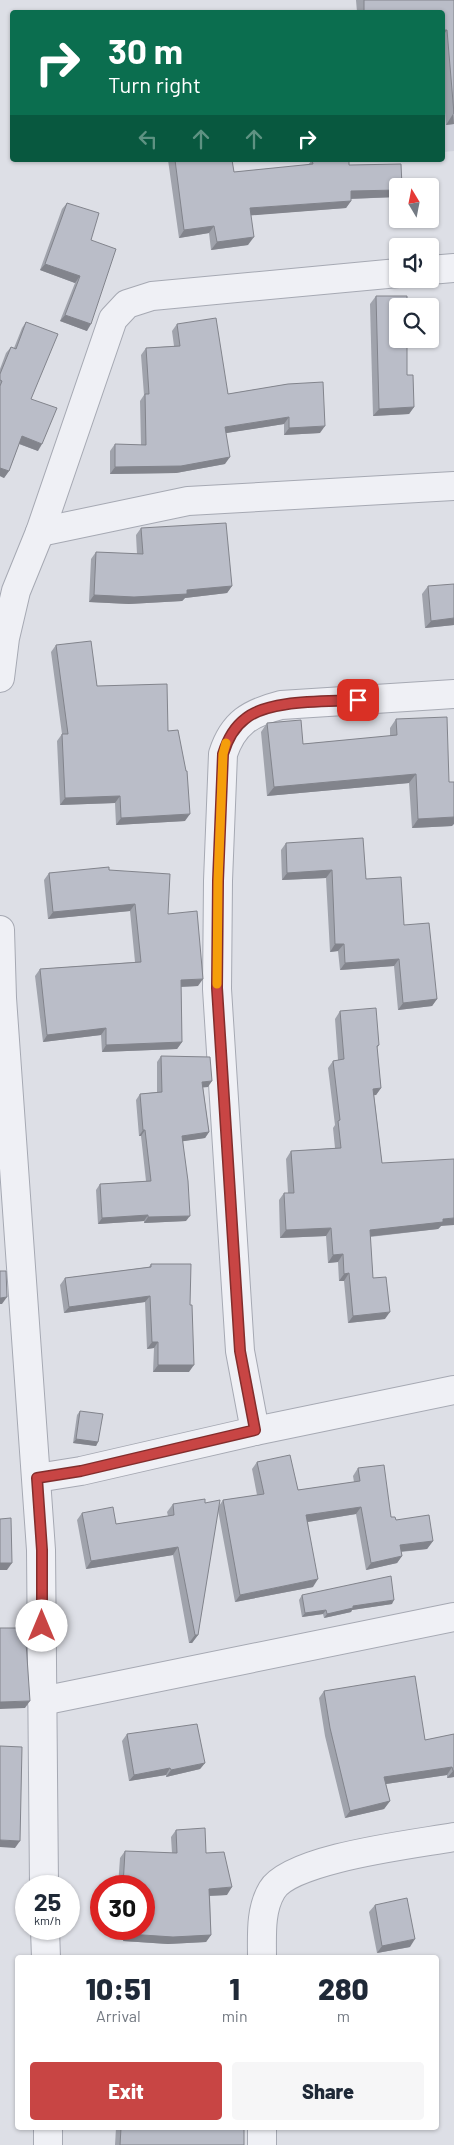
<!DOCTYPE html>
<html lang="en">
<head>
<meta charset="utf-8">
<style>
  body { margin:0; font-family:Barlow,sans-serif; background:#f6f6f7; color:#1f2937; height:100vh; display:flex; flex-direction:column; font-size:19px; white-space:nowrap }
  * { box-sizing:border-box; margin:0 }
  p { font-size:16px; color:#747a83 }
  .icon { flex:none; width:28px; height:28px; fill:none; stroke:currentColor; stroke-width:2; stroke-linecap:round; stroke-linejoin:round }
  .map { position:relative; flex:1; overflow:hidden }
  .sheet { position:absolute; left:15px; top:1955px; width:424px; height:175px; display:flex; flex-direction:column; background:#fff; border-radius:5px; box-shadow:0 1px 4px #0004 }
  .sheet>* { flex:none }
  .hud { position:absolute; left:10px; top:10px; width:435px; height:152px; border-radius:5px; box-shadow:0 1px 4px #0004; background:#0b6e4f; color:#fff; overflow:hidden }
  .needle { width:32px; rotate:350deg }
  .fabs { position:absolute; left:389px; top:178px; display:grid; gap:10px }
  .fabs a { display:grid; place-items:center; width:50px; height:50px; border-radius:5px; background:#fff; box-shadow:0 1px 4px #0004; font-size:25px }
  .speed { position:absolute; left:15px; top:1875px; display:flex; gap:10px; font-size:25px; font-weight:700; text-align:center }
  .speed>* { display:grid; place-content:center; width:65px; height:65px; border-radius:50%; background:#fff; box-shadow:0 1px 4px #0004; line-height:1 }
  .speed small { font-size:12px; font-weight:400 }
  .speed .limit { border:8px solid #d22; background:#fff; color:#111 }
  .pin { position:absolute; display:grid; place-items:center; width:42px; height:42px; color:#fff; margin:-21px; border-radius:10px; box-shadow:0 2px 8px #0006 }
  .me { position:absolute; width:55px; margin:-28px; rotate:0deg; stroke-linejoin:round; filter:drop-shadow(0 0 4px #0008) }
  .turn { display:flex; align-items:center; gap:18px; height:105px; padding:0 15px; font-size:22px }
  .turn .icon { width:65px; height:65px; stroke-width:2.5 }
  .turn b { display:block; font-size:35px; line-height:42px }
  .lanes { display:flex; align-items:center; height:48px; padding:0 15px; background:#0003; justify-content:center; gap:25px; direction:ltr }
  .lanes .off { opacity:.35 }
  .eta { display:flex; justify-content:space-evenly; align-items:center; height:85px; text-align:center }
  .eta b { font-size:30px; font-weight:800; line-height:35px }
  .action { display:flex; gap:10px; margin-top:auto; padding:10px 15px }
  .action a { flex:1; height:58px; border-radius:5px; background:#c84544; color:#fff; font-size:20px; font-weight:800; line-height:58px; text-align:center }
  .action a+a { background:#f6f6f7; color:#1f2937 }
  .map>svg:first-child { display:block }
</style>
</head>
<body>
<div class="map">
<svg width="454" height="2145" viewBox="0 0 454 2145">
  <rect width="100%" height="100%" fill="#dddfe6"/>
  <path fill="#cfd1db" d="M454,0V151L443,152L442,12Z"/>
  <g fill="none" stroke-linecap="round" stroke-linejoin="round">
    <g stroke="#a6a9b3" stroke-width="30">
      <g id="minor">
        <path d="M430,270L454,268"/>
        <path d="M40,532L188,501L454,486"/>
        <path d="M0,678L5,638L16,591L40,532L113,319L127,304L152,296L398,273"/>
        <path d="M0,930L2,998L41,1550L44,1886"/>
        <path d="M255,1431L240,1351L217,989L218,881L223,754C233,723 250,713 281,705L454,694"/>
        <path d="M37,1478L81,1471L255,1431L454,1390"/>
        <path d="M42,1701L454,1617"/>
        <path d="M45,1929L46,1958"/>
        <path d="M262,1958C262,1935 260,1910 272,1890C291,1858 416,1844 454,1837"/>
        <path d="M48,2128V2145"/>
        <path d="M262,2128V2145"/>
      </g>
    </g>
    <use href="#minor" stroke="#eff0f5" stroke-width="28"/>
  </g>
  <g fill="#a0a3ac">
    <path d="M356,0H454V124L446,125L442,72V12H357Z"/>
    <path d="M168,160H232L234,172L308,165L312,160H349V165L398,186V195L396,197L351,199V201L346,208L251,215L248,245L211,250L209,233L179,238Z"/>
    <path d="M67,203L91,240L87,331L60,321L75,283L40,270L62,209Z"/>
    <path d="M376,296L407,375L414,407L409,414L373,416L370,304Z"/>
    <path d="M26,322L31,399L38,451L19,444L9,471L4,478L0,476V369L6,353L11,347L14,348L22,328Z"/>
    <path d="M177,324L228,394L288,384L320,433L284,435V424L226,433L225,464L176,473L110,474V451L115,444L141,445L140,401L144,395L141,355L146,348L174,346L172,331Z"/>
    <path d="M141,528L232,586L227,593L185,598L182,601L129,604L89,602L91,559L96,552L137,554L136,535Z"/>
    <path d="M428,586L454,625L425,628L422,594Z"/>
    <path d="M56,645L97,686L168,731L185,821L116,825L115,803L60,805L57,741L62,734L51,652Z"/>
    <path d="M396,719L449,782L452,826L412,828L409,783L267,796L261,732L267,723L303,744L390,736V728Z"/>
    <path d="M286,843L366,879L404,925L437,999L432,1006L398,1010L394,966L340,970L338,951L330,952L326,878L282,880L281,850Z"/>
    <path d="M109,870L168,914L198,986L181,987L182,1042L177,1049L102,1052L101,1035L43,1042L35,976L40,969L135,962L130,911L48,919L44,880L49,873Z"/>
    <path d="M340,1011L379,1045L377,1048L381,1088L376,1095H374L382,1163L441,1226L438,1229L370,1237L373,1278L385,1319L348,1323L344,1281H339L338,1262L328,1263L326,1236L280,1238L279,1200L284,1193H288L286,1159L291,1151L335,1148L333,1128L335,1125L328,1068L333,1061L338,1060L335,1019Z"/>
    <path d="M161,1056L208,1087H203L209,1132L205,1138L183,1141L186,1221L144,1223V1221L98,1224L96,1190L100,1184L146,1181L141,1136H139L136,1100L140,1094L157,1092V1062Z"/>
    <path d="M151,1264L189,1372H153L154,1348L147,1349L145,1302L64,1313L60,1285L65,1278L149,1267Z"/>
    <path d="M80,1411L98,1442L96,1446L73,1443L77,1415Z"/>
    <path d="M257,1462L298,1490L354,1482L353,1476L358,1468L391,1517L433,1541L427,1549L401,1552L402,1556L397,1563L366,1570L356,1514L308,1522L313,1587L235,1602L218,1510L198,1635L192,1643H189L173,1555L86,1569L77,1520L82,1513L116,1524L168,1516L167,1512L173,1504L205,1503L219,1506L223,1500L257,1495L252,1469Z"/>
    <path d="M302,1595L392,1604L352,1610L351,1612L324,1618L323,1614L302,1617L299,1600Z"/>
    <path d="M324,1691L425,1740L454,1734V1777L447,1778V1775L386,1784L390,1801L384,1809L345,1818L325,1736L319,1698Z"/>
    <path d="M127,1734L205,1763L200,1769L166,1777V1775L129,1781L122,1741Z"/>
    <path d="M176,1830L206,1853L227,1895L210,1896L211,1935L206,1942L168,1944L123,1941V1929H144V1886H118L120,1858L125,1851L172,1853L171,1837Z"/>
    <path d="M375,1905L410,1947L377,1953L369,1912Z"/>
    <path d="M116,2128H244V2145H115Z"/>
  </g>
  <g fill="#82848c">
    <path d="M442,30H447L442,37Z"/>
    <path d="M453,114L454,124L446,125Z"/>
    <path d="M137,160H154L136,161Z"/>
    <path d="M398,190V195L396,197L345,199L351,191Z"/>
    <path d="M351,201L346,208L244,216L250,208Z"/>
    <path d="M214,226L209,233L179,238L184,230Z"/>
    <path d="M254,237L248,245L211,250L217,242Z"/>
    <path d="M45,264L80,276L75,283L40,270Z"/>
    <path d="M65,315L91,324L87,331L60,321Z"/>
    <path d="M414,407L409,414L373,416L379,409Z"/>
    <path d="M289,417L284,424L220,434L225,427Z"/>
    <path d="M325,426L320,433L284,435L289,428Z"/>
    <path d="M22,436L42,444L38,451L17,443Z"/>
    <path d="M230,457L225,464L176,473L110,474L115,467Z"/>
    <path d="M0,468L9,471L4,478L0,476Z"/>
    <path d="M232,586L227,593L185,598L182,601L129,604L89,602L94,595L187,590Z"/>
    <path d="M454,618V625L425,628L431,621Z"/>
    <path d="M416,774L409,783L267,796L274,787Z"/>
    <path d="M120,796L115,803L60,805L65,798Z"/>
    <path d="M190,814L185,821L116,825L121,818Z"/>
    <path d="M454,817V824L452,826L412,828L418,819Z"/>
    <path d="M332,870L326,878L282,880L287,873Z"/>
    <path d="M135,904L130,911L48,919L53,912Z"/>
    <path d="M335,944H344L338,951L330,952Z"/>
    <path d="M399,959L394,966L340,970L345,963Z"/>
    <path d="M203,979L198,986L176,987L181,980Z"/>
    <path d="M437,999L432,1006L398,1010L403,1003Z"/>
    <path d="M106,1028L101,1035L43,1042L47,1035Z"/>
    <path d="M182,1042L177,1049L102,1052L106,1045Z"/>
    <path d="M212,1081L208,1087L198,1088L202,1082Z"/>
    <path d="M381,1088L376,1095L368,1096L373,1089Z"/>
    <path d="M143,1130H145L141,1136H139Z"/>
    <path d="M209,1132L205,1138L178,1142L182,1136Z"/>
    <path d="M148,1215L144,1221L98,1224L102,1218Z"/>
    <path d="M190,1216L186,1221L144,1223L148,1217Z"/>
    <path d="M454,1218V1225L441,1226L438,1229L365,1237L370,1230L443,1219Z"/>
    <path d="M331,1228L326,1236L280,1238L286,1230Z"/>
    <path d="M343,1254L338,1262L328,1263L333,1255Z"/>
    <path d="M349,1273L344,1281H339L344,1274Z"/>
    <path d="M150,1296L145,1302L64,1313L69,1307Z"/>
    <path d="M7,1297L2,1304H0V1298Z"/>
    <path d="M390,1312L385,1319L348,1323L353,1316Z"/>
    <path d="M152,1342H158L154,1348L147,1349Z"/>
    <path d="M158,1365H194L189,1372H153Z"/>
    <path d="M76,1439L98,1442L96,1446L73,1443Z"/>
    <path d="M361,1507L356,1514L301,1523L306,1515Z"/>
    <path d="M433,1541L427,1549L395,1552L400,1545Z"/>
    <path d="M178,1547L173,1555L86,1569L91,1561Z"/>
    <path d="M402,1556L397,1563L366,1570L371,1563Z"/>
    <path d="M0,1563H12L7,1570H0Z"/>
    <path d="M318,1579L313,1587L235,1602L240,1595Z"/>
    <path d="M394,1600L392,1604L352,1610L351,1612L324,1618L327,1614L353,1606Z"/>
    <path d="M326,1610L323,1614L302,1617L305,1613Z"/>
    <path d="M195,1635H198L192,1643H189Z"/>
    <path d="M30,1701L25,1708L0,1709V1702Z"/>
    <path d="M205,1763L200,1769L166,1777L171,1770Z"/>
    <path d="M452,1767L447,1775L379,1785L384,1777Z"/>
    <path d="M170,1768L166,1775L129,1781L134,1775Z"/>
    <path d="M453,1771H454V1777L447,1778Z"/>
    <path d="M390,1801L384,1809L345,1818L350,1811Z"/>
    <path d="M0,1840L20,1841L15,1848L0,1847Z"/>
    <path d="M232,1887L227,1895L204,1896L209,1889Z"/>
    <path d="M128,1934L211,1935L206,1942L168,1944L123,1941Z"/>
    <path d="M415,1939L410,1947L377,1953L382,1946Z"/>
  </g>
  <g fill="#babdc8" stroke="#82848c">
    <path d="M364,0H454V114L447,30H442V12H364Z"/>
    <path d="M175,160H232L234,172L313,164L312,160H349V165L401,164L402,186H398V190L351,191V201L250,208L254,237L217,242L214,226L184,230Z"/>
    <path d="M67,203L99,213L91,240L116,249L91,324L65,315L80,276L45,264Z"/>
    <path d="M376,296H407V306H398V339H407V375H413L414,407L379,409Z"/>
    <path d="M216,318L228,394L288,384L323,382L325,426L289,428V417L225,427L230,457L181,466L115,467V444L146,445L145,394H149L146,348L180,346L177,324Z"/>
    <path d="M26,322L58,334L31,399L57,408L42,444L22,436L9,471L0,468V386L2,381L0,380V374L11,347L16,349Z"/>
    <path d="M226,523L232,586L187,590V594L134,597L94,595L96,552L143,554L141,528Z"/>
    <path d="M454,584V618L431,621L428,586Z"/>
    <path d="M91,641L97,686L167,684L168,731L178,730L186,771H187L190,814L121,818L120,796L65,798L62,734H68L56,645Z"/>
    <path d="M447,717L449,782H454V817L418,819L416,774L274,787L267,723L301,720L303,744L397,735L396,719Z"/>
    <path d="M363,838L366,879L401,877L404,925L429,923L437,999L403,1003L399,959L345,963L344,944H335L332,870L287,873L286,843Z"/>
    <path d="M109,867V870L170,874L168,914L197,911L203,979L181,980L182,1042L106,1045V1028L47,1035L40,969L141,962L135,904L53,912L49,873Z"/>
    <path d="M376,1008L379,1045L377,1046L381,1088L373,1089L382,1163L454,1159V1218L443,1219V1222L370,1230L373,1278L386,1277L390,1312L353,1316L349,1273L344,1274L343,1254L333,1255L331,1228L286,1230L284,1193H294L291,1151L341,1148L338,1121L340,1120L333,1061L344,1059L340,1011Z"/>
    <path d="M161,1056L210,1057L212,1081L202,1082L209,1132L182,1136L188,1181L190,1216L148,1217V1215L102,1218L100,1184L151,1181L145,1130H143L140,1094L162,1092Z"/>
    <path d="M151,1264H191L190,1305H192L194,1365H158V1342H152L150,1296L69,1307L65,1278L151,1267Z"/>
    <path d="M0,1271H6L7,1297L0,1298Z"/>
    <path d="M80,1411L103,1414L98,1442L76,1439Z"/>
    <path d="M290,1455L298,1490L360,1481L358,1468L384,1465L391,1517H395L396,1520L429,1515L433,1541L400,1545L402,1556L371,1563L361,1507L306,1515L318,1579L240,1595L223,1500L264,1494L257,1462Z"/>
    <path d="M205,1499V1503L220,1500L198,1635H195L178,1547L91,1561L82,1513L113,1507L116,1524L174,1515L173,1504Z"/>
    <path d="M11,1518L12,1563H0V1519Z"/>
    <path d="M391,1576L394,1600L353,1606V1608L327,1614L326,1610L305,1613L302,1595Z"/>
    <path d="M0,1628H25L30,1701L0,1702Z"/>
    <path d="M415,1676L425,1740L454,1734V1771H453L452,1767L384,1777L390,1801L350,1811L330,1728L324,1691Z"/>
    <path d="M197,1724L205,1763L171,1770L170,1768L134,1775L127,1734Z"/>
    <path d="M0,1746L22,1747L20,1841L0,1840Z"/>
    <path d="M205,1828L206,1853L224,1852L232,1887L209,1889L211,1935L173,1937L128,1934V1929H144V1886H123L125,1851L177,1853L176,1830Z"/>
    <path d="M407,1898L415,1939L382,1946L375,1905Z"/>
    <path d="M121,2128H244V2145H120Z"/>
  </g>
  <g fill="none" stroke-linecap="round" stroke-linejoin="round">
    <g stroke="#822d2c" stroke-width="12">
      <path id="route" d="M42,1626V1550L37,1478L81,1471L255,1430L240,1351L217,988L218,881L223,754C227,741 233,728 245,719C268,699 327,702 358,700"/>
    </g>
    <use href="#route" stroke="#c84544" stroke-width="9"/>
    <path stroke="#f59e0b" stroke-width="9" d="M217,984L218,881L223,754L226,743"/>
  </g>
</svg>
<div class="fabs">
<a><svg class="needle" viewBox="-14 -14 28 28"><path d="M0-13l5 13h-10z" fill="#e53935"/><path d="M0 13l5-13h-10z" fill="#747a83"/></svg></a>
<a><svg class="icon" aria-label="sound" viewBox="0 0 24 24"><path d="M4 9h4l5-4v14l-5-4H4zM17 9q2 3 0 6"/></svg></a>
<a><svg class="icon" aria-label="search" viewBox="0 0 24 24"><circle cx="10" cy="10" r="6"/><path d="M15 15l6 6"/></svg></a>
</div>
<div class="speed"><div>25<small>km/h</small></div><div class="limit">30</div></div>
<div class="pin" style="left:358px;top:700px;background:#d93025"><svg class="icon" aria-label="arrive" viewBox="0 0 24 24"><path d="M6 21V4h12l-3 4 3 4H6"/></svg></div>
<svg class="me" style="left:42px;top:1626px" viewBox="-20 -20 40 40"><circle r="19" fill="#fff"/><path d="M0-13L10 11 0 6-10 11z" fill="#c84544"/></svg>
<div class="hud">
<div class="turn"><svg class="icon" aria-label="right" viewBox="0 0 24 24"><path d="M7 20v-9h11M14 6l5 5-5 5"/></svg><div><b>30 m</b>Turn right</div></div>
<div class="lanes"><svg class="icon off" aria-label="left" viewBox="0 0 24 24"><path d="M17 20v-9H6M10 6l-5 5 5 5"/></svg><svg class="icon off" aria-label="ahead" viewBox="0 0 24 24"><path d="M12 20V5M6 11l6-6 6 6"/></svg><svg class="icon off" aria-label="ahead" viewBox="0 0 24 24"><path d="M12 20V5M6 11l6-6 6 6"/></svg><svg class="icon" aria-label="right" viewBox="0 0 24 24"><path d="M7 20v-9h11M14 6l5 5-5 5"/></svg></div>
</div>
<section class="sheet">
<div class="eta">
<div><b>10:51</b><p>Arrival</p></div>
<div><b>1</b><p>min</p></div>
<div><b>280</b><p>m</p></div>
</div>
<div class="action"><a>Exit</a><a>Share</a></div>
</section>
</div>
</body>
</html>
